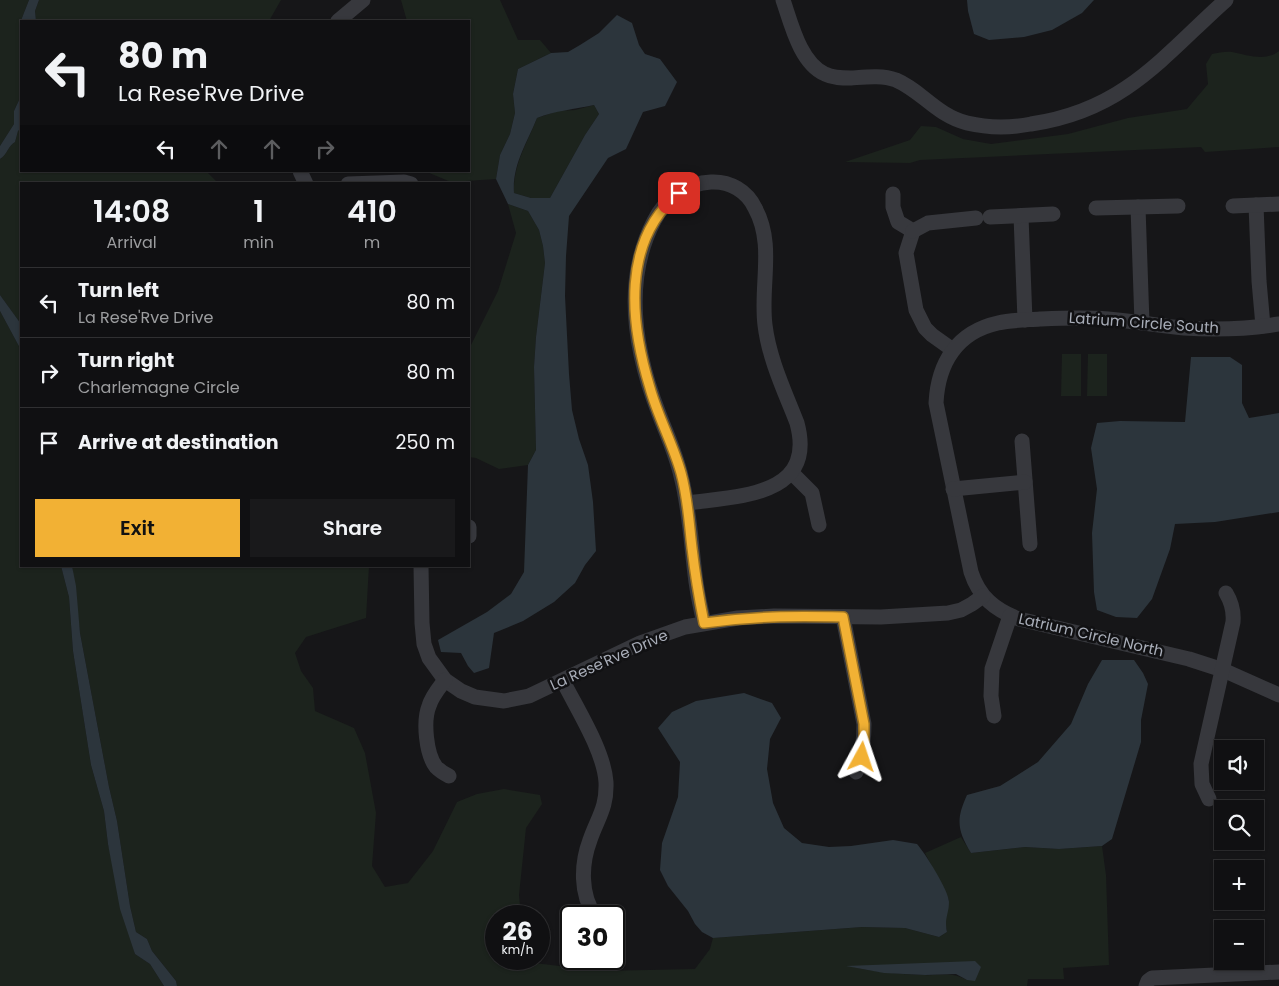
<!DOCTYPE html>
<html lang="en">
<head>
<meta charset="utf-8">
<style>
  body { margin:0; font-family:Poppins,sans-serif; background:#19191b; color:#f1f3f6; height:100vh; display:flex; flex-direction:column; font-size:19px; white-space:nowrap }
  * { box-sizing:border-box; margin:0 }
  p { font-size:16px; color:#9c9d9f }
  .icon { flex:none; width:28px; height:28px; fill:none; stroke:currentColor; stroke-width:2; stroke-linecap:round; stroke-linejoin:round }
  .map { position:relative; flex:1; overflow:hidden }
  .drawer { position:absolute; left:20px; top:182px; width:450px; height:385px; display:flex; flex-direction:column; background:#101012; border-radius:0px; box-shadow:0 1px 4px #0004,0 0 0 1px #303032 }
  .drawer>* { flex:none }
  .banner { position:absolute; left:20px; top:20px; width:450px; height:152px; border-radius:0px; box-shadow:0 1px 4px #0004,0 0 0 1px #303032; background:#101012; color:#f1f3f6; overflow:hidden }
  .tools { position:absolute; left:1214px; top:740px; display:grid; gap:10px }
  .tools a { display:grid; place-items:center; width:50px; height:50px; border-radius:0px; background:#101012; box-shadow:0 1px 4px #0004,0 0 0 1px #303032; font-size:25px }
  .speed { position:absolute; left:485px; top:905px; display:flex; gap:10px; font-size:25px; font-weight:700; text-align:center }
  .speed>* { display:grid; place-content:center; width:65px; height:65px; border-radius:50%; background:#101012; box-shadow:0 1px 4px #0004,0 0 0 1px #303032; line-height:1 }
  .speed small { font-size:12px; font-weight:400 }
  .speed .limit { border:2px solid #111; border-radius:8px; background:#fff; color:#111 }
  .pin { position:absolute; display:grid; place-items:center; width:42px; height:42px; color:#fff; margin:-21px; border-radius:10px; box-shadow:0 2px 8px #0006 }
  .me { position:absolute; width:55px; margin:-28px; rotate:5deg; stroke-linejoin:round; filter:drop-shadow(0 0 4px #0008) }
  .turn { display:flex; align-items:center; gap:18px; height:105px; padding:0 15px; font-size:22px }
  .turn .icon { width:65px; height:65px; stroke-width:2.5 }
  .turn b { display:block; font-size:35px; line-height:42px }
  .lanes { display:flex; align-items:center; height:48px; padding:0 15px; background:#0003; justify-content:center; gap:25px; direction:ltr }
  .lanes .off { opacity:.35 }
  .eta { display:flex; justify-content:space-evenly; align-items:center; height:85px; text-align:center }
  .eta b { font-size:30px; font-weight:600; line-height:35px }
  .primary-button { display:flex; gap:10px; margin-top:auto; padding:10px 15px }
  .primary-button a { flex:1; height:58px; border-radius:0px; background:#f2b134; color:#111; font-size:20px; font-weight:600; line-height:58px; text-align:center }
  .primary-button a+a { background:#19191b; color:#f1f3f6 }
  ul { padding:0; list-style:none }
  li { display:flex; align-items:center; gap:15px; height:70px; padding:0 15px; border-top:1px solid #303032 }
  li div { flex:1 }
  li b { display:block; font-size:19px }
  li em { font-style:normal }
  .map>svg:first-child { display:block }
</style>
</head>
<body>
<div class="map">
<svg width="1279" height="986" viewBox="0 0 1279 986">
  <rect width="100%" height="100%" fill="#161618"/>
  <g fill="#1c231d" fill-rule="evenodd">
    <path d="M0,0H29L20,23V98L14,111V124L0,146Z"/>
    <path d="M39,0H281L269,21H36L35,11Z"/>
    <path d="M401,0H500L518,40H540L551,53L518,69L513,94L515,113L510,134L500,155L496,179L451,182L427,172L469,171V21H407Z"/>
    <path d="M1279,51V147L1205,152L1201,147L920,160L910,163L845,162L910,140L921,126L936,127L963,139L991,144L1068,134L1128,118L1187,109L1208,84L1206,64L1212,54C1218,53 1226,51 1232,52C1247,55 1266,62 1279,51Z"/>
    <path d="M594,105L599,114L585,135L550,198H531L514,193C513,164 527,144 537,118L558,111L575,110Z"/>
    <path d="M21,128V171H206L219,184H21V324L0,295V159C7,155 8,146 15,142L18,131Z"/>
    <path d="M508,204L528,211L539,230L543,246L545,263L536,337L534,367L536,450L528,465L499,469L476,458L469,457V349L498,291L516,233Z"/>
    <path d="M0,311L21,350V566H61L69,597L73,651L91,765L104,811L108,844L135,954L150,964L164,986H0Z"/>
    <path d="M1062,354H1081V396H1061Z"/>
    <path d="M1088,354H1107V396H1087Z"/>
    <path d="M72,566H369L366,618L306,637L295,653L301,671L313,688L315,711L354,728L365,753L376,813L372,866L385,887L408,883L433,851L457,802L477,794L504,789L540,795L542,804L526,828L519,895L521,916H496V959H525L526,962L601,971L695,969L710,949L713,938L862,927L905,928L939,937L947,932L945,922L949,900L925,853L961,837L971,853L1025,847L1059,849L1102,846L1106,875L1109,965L1063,968L1064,979H1028L1027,986H177L176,981L152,951L147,939L136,932L130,906L117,821L109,787L80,633ZM849,966L981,967L967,980C950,971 941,976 922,975C898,974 872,972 849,966Z"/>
  </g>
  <g fill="#2c353c" fill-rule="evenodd">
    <path d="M29,0H39L35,11L36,21H21V128L18,131L15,142C8,146 7,155 0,159V146L14,124V111L20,98V23Z"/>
    <path d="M967,0H1094L1082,13L1052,30L1024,37L989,40L974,34L968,11Z"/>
    <path d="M617,15L632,23L639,45L645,54L660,59L677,82L665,106L643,112L626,149L608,158L569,216L566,256L565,296L569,374L572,410L579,439L588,465L593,502L596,551L585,565L575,583L554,602L523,621L494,633L489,668L474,673L468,666L461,653L441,652L438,640L487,612L511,594L524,572L528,465L536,450L534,367L536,337L545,263L543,246L539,230L528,211L508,204L496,179L500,155L510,134L515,113L513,94L518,69L551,53L568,52L580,45L599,33ZM594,105L599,114L585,135L550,198H531L514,193C512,165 527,143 537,118C555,111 575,109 594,105Z"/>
    <path d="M0,295L21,324V350L0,311Z"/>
    <path d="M1191,357H1230L1242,365V403L1249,418L1279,413V512L1215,522L1175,524L1170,549L1152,599L1137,618L1116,617L1097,610L1094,592L1092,533L1097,489L1091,448L1097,423L1120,421L1185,422Z"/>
    <path d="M61,566H72L76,586L80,633L109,787L117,821L130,906L136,932L147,939L152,951L176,981L177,986H164L150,964L135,954L120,909L108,844L104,811L91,765L73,651L69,597Z"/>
    <path d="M1102,660H1134L1143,673L1148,684L1141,720V742L1112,839L1102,846L1059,849L1025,847L971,853C957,830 956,819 967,795L1000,786L1038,762L1071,724L1088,684Z"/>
    <path d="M744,693L772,703L781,718L770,739L767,769L773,803L784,828L802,843L829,847L851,846L893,840L917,844C925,853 949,891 949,902C949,914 944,918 947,932L939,937L905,928L862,927L713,938L702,932L695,924L688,911L668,886L660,870L662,843L678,797L680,762L658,728L672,712L696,701Z"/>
    <path d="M975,961L981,967L975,981L967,980L956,974L925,975L884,973L846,966Z"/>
  </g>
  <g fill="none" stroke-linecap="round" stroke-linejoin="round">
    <g stroke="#37383d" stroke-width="15">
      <path d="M783,0C791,23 800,63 825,74C833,78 842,78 851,78C866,77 882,75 896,80C922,91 936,115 967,123C988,128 1010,128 1031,124C1065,119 1098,107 1126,88C1163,63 1193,29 1226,0"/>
      <path d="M338,21L363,0"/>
      <path d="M300,171L306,184"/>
      <path d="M348,184L404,182L411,184"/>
      <path d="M893,194V207L898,222L913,231L906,253L916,310L925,328L932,335L953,350"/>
      <path d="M1256,205L1259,281L1263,326"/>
      <path d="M1233,206L1279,204"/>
      <path d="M1138,207L1142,323"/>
      <path d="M1096,208L1178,206"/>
      <path d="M1021,216L1025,320"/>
      <path d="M990,217L1053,214"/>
      <path d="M913,231L928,223L976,218"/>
      <path d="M1279,324C1248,329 1215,330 1184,328C1159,326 1134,321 1108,319C1085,317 1063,318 1040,319C1026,320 1011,320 998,323C957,332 938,363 936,403L971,572C979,597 995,610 1019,619L1189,659L1223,670L1279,695"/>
      <path d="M1022,441L1030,544"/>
      <path d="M792,473L812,493L819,525"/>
      <path d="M953,489L1025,482"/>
      <path d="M688,503C737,496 817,497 797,423C785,392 769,359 765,325C760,286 775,244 755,208C747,191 730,181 711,182C687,183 665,199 654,221C622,282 635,352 659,414C667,435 676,454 681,476C690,510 691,546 696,582C698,596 701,610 704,623"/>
      <path d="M469,527V536"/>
      <path d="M421,566L422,623L424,644L429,658L445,680L461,691L475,697L504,701L529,696L640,643L685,627L738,618L774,616L881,617L948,613L961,610L972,604L983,596"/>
      <path d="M843,617L864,724C864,741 862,756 856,772"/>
      <path d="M445,680C439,688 432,696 429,706C423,721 426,754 436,767C440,771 445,774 449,776"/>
      <path d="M563,681C577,709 604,751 606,782C607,808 598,817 590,840C581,864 580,894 595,916"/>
      <path d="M994,716L991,696L992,669L1010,616"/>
      <path d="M1209,799L1202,784L1201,764L1233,622C1234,611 1232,603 1226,593"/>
      <path d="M1146,986L1148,981L1152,978L1279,972"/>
    </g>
  </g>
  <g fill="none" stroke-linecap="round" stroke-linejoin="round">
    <g stroke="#9d7322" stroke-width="12">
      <path id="route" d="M679,193C621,241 630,323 650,388C658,417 673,444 681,473C688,498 689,523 692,548C695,574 699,598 704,623C753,616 794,616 843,617L864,724V740L862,757"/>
    </g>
    <use href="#route" stroke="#f2b134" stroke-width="9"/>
  </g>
  <g text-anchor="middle" stroke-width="5" stroke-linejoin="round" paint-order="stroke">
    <g font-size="15" fill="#a8adb8" stroke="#111113">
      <text transform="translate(1144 323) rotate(4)" y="5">Latrium Circle South</text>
      <text transform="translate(1091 635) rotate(13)" y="5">Latrium Circle North</text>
      <text transform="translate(609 660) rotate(-24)" y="5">La Rese'Rve Drive</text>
    </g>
  </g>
</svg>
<div class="tools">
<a><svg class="icon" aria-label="sound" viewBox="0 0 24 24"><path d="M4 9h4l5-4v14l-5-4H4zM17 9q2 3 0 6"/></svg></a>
<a><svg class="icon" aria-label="search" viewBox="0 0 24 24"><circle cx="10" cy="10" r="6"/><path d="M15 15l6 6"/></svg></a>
<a>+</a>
<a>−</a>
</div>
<div class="speed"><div>26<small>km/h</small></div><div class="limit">30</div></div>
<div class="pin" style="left:679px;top:193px;background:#d93025"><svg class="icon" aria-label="arrive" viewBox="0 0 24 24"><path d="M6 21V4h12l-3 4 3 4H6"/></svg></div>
<svg class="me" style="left:862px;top:757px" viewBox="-20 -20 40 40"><path d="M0-17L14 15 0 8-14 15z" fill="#f2b134" stroke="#fff" stroke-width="4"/></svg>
<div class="banner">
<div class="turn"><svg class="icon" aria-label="left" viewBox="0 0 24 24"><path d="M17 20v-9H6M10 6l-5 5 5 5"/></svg><div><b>80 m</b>La Rese'Rve Drive</div></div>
<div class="lanes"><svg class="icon" aria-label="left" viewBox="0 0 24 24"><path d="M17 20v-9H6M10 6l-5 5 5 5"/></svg><svg class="icon off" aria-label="ahead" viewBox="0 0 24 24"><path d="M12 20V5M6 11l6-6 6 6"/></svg><svg class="icon off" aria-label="ahead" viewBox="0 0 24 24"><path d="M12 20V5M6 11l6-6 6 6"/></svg><svg class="icon off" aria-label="right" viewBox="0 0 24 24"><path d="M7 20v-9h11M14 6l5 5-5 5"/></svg></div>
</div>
<section class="drawer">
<div class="eta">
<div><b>14:08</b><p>Arrival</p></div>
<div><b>1</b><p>min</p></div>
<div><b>410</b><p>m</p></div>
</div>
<ul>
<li><svg class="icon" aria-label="left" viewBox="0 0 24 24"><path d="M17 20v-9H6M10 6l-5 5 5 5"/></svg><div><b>Turn left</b><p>La Rese'Rve Drive</p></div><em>80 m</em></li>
<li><svg class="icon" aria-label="right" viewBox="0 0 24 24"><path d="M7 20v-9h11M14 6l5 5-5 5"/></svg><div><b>Turn right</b><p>Charlemagne Circle</p></div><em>80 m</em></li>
<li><svg class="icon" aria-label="arrive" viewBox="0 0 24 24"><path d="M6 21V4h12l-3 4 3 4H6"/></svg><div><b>Arrive at destination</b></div><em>250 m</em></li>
</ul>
<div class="primary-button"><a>Exit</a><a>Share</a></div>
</section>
</div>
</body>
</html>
